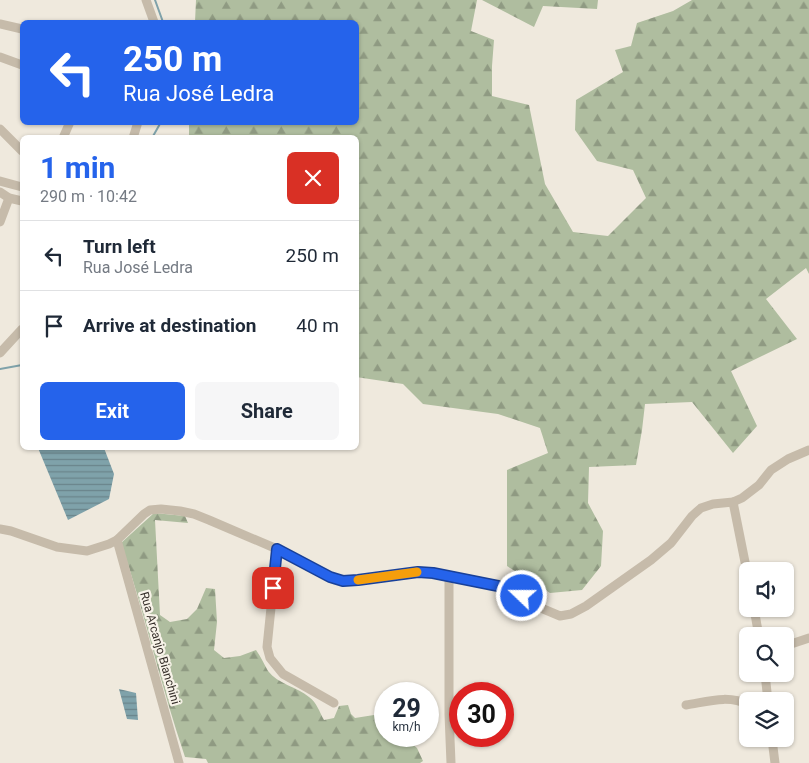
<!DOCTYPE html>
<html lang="en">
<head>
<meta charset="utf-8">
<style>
  body { margin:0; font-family:Roboto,sans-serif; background:#f6f6f7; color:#1f2937; height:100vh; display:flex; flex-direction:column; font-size:19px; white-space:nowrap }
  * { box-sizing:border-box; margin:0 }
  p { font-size:16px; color:#747a83 }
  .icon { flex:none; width:28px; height:28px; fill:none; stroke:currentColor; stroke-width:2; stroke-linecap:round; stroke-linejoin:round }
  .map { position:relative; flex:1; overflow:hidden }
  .panel { position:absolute; left:20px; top:135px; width:339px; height:315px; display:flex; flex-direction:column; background:#fff; border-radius:8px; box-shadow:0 1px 4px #0004 }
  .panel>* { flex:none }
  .banner { position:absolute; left:20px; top:20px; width:339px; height:105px; border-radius:8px; box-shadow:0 1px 4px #0004; background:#2563eb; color:#fff; overflow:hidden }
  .buttons { position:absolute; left:739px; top:562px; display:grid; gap:10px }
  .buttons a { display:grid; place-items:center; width:55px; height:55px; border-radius:8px; background:#fff; box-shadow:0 1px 4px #0004; font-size:25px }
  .speed { position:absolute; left:374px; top:682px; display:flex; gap:10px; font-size:25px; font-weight:700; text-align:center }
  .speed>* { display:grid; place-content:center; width:65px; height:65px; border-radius:50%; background:#fff; box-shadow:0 1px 4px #0004; line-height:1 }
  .speed small { font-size:12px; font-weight:400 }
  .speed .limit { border:8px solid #d22; background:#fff; color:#111 }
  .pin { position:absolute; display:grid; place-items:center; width:42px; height:42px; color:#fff; margin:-21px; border-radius:10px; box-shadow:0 2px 8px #0006 }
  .me { position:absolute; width:55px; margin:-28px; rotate:292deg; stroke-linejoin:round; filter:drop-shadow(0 0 4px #0008) }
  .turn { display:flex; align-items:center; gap:18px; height:105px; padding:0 20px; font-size:22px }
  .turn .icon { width:65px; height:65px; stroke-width:2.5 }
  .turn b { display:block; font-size:35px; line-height:42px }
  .round { display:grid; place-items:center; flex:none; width:52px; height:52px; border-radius:8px; background:#f6f6f7 }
  .summary { display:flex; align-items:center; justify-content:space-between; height:85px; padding:0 20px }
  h1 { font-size:30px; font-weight:700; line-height:38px; color:#2563eb }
  .cta { display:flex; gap:10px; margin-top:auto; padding:10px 20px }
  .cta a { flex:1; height:58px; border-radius:8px; background:#2563eb; color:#fff; font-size:20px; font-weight:700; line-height:58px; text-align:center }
  .cta a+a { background:#f6f6f7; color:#1f2937 }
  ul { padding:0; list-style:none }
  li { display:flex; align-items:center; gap:15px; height:70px; padding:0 20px; border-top:1px solid #e0e1e3 }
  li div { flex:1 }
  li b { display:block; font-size:19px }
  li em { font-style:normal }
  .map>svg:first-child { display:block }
</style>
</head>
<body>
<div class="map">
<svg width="809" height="763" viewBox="0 0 809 763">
  <defs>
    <pattern id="forest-firs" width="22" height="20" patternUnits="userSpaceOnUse" patternTransform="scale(1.25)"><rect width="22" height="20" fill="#afbd9f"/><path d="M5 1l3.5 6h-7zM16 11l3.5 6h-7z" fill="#8f9a82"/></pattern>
    <pattern id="water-rules" width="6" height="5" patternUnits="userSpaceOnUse" patternTransform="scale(1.25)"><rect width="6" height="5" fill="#7fa2aa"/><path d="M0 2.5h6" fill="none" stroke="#69848a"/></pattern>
  </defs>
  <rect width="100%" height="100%" fill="#efe9dd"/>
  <g fill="url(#forest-firs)">
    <path d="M196,0H477L471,31L494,40L492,66V96L529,105L545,184L573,232L608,236L646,198L633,170L597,161L575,130L576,100L623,72L615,50L631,46L637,23L673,11L692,0H809V274L806,268L766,299L797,339L731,371L757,426L733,453L692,402L645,404L642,430L636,465L589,467L588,503L603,531L601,566L582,590L550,593L507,566V470L548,453L540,428L498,414L423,404L403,384L356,377V138L189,137V123L356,122V22H195Z"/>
    <path d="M482,0H598L597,9L543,6L534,27Z"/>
    <path d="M154,513L185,516L188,523L155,520L160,615L170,622L187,619L197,609L206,588L215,589L217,622L214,650L224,658L240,656L256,650C261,657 264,664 268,671C278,684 297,687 309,697C317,703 319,711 324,720L334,718L339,706L348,705L351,714L355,718L374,715L380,705L385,706V736H403L417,748L423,761L420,763H208L206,759L185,757C161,687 145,614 121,543Z"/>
  </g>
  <g fill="url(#water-rules)">
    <path d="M38,448H104L114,474L109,499L68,520Z"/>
    <path d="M119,689L136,693L138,720L127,719Z"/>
  </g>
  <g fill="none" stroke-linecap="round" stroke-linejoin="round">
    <g stroke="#7fa2aa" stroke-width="2">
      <path d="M155,0L163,22"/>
      <path d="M152,138L161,122"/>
      <path d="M0,369L22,365"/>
    </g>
    <g stroke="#c6bbaa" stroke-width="9">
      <path d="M146,0L154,22"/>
      <path d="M0,24L22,29"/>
      <path d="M0,57L22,65"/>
      <path d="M0,129L22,151"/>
      <path d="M63,138L70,122"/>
      <path d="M133,138L138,122"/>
      <path d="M0,181L22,187"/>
      <path d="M0,192L9,198L22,201"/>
      <path d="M0,222L9,198"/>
      <path d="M0,353L22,329"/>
      <path d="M733,502L748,577"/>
      <path d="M0,529L11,531L57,547L87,551L109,544L117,540L144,514L150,510L161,509L180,511L194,514L209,520L277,549L330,577L343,581L358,580L418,572L433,573L498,587L522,596L541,608L560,616L571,614L586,606L651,560L671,543L692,516L701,508L713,504L733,502L742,498L759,485L771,470L788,459L809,450"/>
      <path d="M117,540L179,763"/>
      <path d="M277,549L267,647L270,658L283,674L334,703"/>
      <path d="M449,577V714L451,763"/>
      <path d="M754,609L759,636"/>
      <path d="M785,646L809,638"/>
      <path d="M765,674L768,701"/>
      <path d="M686,705C706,702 729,694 748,705"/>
      <path d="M772,739L775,763"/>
    </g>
  </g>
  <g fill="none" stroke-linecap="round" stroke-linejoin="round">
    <g stroke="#184099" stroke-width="12">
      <path id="route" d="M273,588L277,549L330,577L343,581L358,580L418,572L433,573L498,586L522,596"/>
    </g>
    <use href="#route" stroke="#2563eb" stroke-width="9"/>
    <path stroke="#f59e0b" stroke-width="9" d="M358,580L417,572"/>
  </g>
  <g text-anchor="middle" stroke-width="4.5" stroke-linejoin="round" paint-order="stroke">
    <g font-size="12" fill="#352e29" stroke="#f8f3e9">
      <text transform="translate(160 648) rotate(74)" y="4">Rua Arcanjo Bianchini</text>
    </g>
  </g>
</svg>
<div class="buttons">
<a><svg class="icon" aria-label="sound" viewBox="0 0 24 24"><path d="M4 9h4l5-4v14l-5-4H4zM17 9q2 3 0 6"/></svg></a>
<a><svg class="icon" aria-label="search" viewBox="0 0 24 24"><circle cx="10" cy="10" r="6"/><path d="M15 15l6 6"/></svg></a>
<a><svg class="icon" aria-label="layers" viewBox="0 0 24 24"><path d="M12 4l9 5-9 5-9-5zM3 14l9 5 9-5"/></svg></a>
</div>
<div class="speed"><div>29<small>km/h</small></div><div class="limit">30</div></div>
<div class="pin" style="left:273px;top:588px;background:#d93025"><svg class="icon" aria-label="arrive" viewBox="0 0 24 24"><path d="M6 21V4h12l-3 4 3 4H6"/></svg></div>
<svg class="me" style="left:522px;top:596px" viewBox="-20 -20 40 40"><circle r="17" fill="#2563eb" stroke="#fff" stroke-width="3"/><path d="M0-11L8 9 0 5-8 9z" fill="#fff"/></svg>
<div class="banner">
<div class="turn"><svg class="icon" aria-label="left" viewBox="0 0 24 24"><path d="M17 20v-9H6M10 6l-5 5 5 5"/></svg><div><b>250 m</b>Rua José Ledra</div></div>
</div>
<section class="panel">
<div class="summary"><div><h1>1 min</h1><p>290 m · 10:42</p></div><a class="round" style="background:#d93025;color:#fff"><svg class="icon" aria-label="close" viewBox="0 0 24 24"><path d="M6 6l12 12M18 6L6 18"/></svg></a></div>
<ul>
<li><svg class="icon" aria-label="left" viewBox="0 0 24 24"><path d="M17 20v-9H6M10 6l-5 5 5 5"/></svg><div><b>Turn left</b><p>Rua José Ledra</p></div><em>250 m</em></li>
<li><svg class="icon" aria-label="arrive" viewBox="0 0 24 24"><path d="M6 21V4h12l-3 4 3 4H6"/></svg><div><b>Arrive at destination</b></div><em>40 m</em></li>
</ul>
<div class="cta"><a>Exit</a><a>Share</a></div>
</section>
</div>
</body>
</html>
